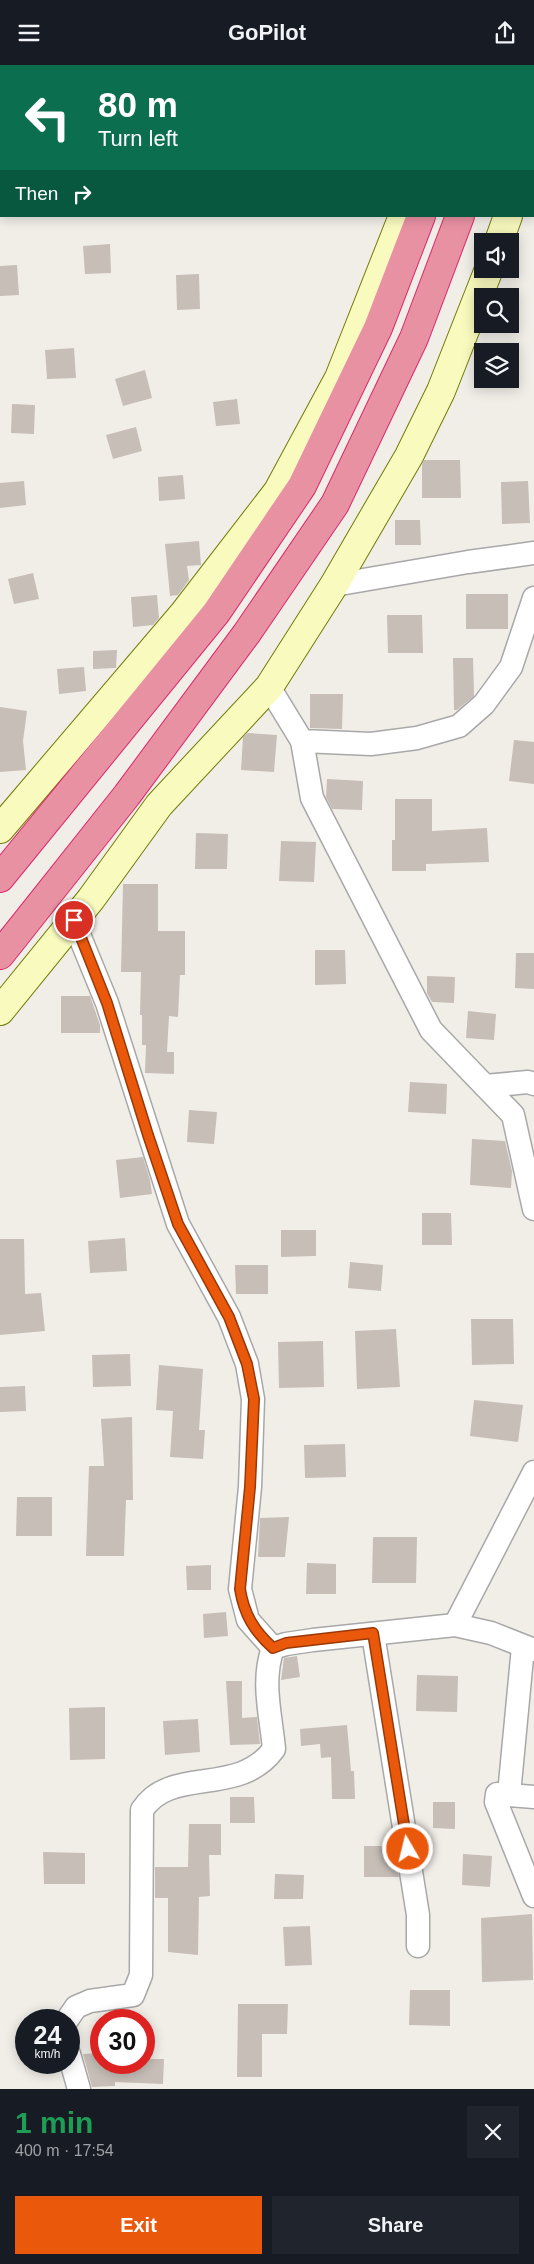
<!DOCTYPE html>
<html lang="en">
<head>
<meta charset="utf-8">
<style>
  body { margin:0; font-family:Arial,sans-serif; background:#20242c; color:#f1f3f6; height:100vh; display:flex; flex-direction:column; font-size:19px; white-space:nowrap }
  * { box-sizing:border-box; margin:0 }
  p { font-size:16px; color:#9ea1a6 }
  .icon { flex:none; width:28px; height:28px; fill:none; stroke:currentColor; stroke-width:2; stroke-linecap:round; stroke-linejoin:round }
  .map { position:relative; height:2024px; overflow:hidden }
  .drawer { display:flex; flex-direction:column; background:#171b24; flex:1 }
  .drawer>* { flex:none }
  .guide { position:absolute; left:0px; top:0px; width:535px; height:152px; box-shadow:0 2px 12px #0003; background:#0b6e4f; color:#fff; overflow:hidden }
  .fabs { position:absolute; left:474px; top:168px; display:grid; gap:10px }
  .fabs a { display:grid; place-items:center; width:45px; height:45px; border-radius:0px; background:#171b24; box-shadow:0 2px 12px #0003; font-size:25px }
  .speed { position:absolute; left:15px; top:1944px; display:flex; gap:10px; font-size:25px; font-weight:700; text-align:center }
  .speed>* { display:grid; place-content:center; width:65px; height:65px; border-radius:50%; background:#171b24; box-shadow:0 2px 12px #0003; line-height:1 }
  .speed small { font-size:12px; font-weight:400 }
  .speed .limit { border:8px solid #d22; background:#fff; color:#111 }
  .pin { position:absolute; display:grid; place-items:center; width:42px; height:42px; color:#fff; margin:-21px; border:2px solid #fff; border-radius:50%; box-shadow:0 1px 5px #0007 }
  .me { position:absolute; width:55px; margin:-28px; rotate:352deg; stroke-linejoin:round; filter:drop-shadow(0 0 4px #0008) }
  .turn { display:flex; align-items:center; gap:18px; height:105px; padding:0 15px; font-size:22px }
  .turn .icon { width:65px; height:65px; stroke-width:2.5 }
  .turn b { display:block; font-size:35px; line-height:42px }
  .then { display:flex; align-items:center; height:48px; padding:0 15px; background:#0003; gap:10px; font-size:19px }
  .round { display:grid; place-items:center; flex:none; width:52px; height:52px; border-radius:0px; background:#20242c }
  .summary { display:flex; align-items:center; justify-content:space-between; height:85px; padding:0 15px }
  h1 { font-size:30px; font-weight:800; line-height:38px; color:#1e9e55 }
  .primary-button { display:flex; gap:10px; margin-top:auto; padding:10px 15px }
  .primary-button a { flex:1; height:58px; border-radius:0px; background:#ea580c; color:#fff; font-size:20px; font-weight:800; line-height:58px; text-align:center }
  .primary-button a+a { background:#20242c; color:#f1f3f6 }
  header { display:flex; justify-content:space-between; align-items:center; height:65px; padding:0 15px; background:#171b24; font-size:22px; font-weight:800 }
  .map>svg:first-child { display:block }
</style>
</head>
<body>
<header><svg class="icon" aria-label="menu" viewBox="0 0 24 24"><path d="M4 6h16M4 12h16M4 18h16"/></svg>GoPilot<svg class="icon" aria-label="share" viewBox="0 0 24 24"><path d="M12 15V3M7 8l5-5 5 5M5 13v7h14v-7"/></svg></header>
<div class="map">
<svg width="534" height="2024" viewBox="0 0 534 2024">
  <rect width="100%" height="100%" fill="#f1eee8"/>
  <g fill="#c6beb7">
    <path d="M110,179L111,208L85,209L83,181Z"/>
    <path d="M17,200L19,230L0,231V201Z"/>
    <path d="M199,209L200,244L177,245L176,210Z"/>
    <path d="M74,283L76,313L47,314L45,285Z"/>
    <path d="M145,305L152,333L123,341L115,314Z"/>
    <path d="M237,334L240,359L216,361L213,337Z"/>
    <path d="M12,339L35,340L34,369L11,368Z"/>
    <path d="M136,362L142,386L113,394L106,370Z"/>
    <path d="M424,395H460L461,433H422V400Z"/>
    <path d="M183,410L185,434L159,436L158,412Z"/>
    <path d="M24,416L26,440L0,443V418Z"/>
    <path d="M528,416L530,458L502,459L501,417Z"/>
    <path d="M395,455H420L421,480H395Z"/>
    <path d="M199,476L201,500L187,501L189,515L178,530L170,531L165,479Z"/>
    <path d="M33,508L39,534L14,539L8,514Z"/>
    <rect x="466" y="529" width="42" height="35"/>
    <path d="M157,530L159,553L153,560L133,562L131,532Z"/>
    <path d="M387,550H422L423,588H388Z"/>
    <path d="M117,585L116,603L93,604V586Z"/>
    <path d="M453,593H473L474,631L457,645H454Z"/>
    <path d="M84,602L86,626L59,629L57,604Z"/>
    <path d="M310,629H343L342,664L310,663Z"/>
    <path d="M0,642L27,646L23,676L26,705L0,707Z"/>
    <path d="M248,668L277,670L274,707L241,705L243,672Z"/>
    <path d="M514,675L534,677V719L509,716Z"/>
    <path d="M327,714L363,716L362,745L332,744L326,732Z"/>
    <path d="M395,734H432V766L487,763L489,797L426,799V806H392V775H395Z"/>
    <path d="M196,768L228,769L227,804H195Z"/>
    <path d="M281,776L316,777L314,817L279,816Z"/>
    <path d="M123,819H158V866H185V910H180L178,952L169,951L167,987H174V1009L145,1008L146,980H142V950H140L141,907H121Z"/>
    <path d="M315,885H345L346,919L315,920Z"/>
    <path d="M516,888H534V924L515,923Z"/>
    <path d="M427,911L455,912L454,938L432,937L427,928Z"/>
    <path d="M61,931H90L100,960V968H61Z"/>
    <path d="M468,946L496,949L494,975L466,973Z"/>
    <path d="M410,1017L447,1019L446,1049L408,1047Z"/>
    <path d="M189,1045L217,1047L214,1079L187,1077Z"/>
    <path d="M472,1074L505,1076L512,1106L511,1123L470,1120Z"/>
    <path d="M143,1092L150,1115L152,1129L120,1133L116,1095Z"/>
    <path d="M422,1148H451L452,1180H422Z"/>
    <path d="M281,1165H316V1191L281,1192Z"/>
    <path d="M125,1173L127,1206L90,1208L88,1176Z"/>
    <path d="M0,1174H24L25,1229L41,1228L45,1266L0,1270Z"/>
    <path d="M350,1197L383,1200L381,1226L348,1223Z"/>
    <path d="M235,1200H268V1229H236Z"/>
    <path d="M471,1254H513L514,1299L472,1300Z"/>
    <path d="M396,1264L400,1322L357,1324L355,1266Z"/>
    <path d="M323,1276L324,1322L279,1323L278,1277Z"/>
    <path d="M130,1289L131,1321L93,1322L92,1290Z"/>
    <path d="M159,1300L203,1304L199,1365H205L203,1394L170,1392L173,1346L156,1345Z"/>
    <path d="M25,1321L26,1346L0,1347V1322Z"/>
    <path d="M474,1335L523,1340L518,1377L470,1371Z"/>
    <path d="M132,1352L133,1435H126L124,1491H86L89,1401H104L101,1354Z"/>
    <path d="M345,1379L346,1412L305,1413L304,1380Z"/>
    <path d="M17,1432H52V1471H16Z"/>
    <path d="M289,1452L285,1492H258L260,1453Z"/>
    <path d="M373,1472H417L416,1518H372Z"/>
    <path d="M307,1498L336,1499V1529H306Z"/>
    <path d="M211,1500V1525H187L186,1501Z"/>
    <path d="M226,1547L228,1571L204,1573L203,1549Z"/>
    <path d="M297,1591L300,1612L281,1615L284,1593Z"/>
    <path d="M417,1610L458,1611L457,1647L416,1646Z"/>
    <path d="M226,1616H242V1653L257,1652L260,1679L230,1680Z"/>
    <path d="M105,1642V1694L70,1695L69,1643Z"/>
    <path d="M198,1654L200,1687L165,1690L163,1656Z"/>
    <path d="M347,1660L351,1706H354L355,1734H332L331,1692L321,1693L320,1679L301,1681L300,1664Z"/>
    <path d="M230,1732H254L255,1758H230Z"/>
    <path d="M433,1737H455V1764L433,1763Z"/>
    <path d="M189,1759H221V1790H209L210,1831L199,1832L198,1890L168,1887V1833H155V1802H188Z"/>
    <path d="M364,1781H394L399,1812H364Z"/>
    <path d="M43,1787L85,1788V1819H44Z"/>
    <path d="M463,1789L492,1791L490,1822L462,1820Z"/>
    <path d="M275,1809L304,1810L303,1834H274Z"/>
    <path d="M532,1849L533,1915L482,1917L481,1853Z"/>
    <path d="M310,1861L312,1900L285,1901L283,1862Z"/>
    <path d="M410,1925H450V1961L409,1960Z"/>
    <path d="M238,1939H288L287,1969H262V2012H237Z"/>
    <path d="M101,1988V1998H144V1994H164L163,2019L115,2017V2021L92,2022L83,1989Z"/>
  </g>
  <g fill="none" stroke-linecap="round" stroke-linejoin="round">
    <g stroke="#a8a8a8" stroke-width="25">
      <g id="street">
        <path d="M334,520L468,497L534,488"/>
        <path d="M269,622L302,676L371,679L417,673L459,661L484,639L511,602L534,533"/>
        <path d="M302,676L312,733L431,965L513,1050L534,1144"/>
        <path d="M73,855L107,938L178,1159L229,1252L247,1299L253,1334L250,1422L240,1524L248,1555L273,1583"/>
        <path d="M485,1021L528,1017L534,1019"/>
        <path d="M455,1560L534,1407"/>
        <path d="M373,1569L418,1850V1881"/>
        <path d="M509,1729L523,1582"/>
        <path d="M534,1732L497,1729L496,1737L534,1831"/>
        <path d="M67,1955L76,1942L90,1936L133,1930L141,1910L142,1745C171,1700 238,1733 274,1684C271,1651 261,1616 273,1583L286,1579L313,1575L455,1560L491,1568L534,1585"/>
        <path d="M69,1989L79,2024"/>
      </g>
    </g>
    <g stroke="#727c05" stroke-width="30">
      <g id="secondary">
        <path d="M461,1V0"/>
        <path d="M534,80V79"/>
        <path d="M499,176L508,151"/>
        <path d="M0,764L184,548L278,426L339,313L403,151"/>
        <path d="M0,946L91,834L159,740L269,622L334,520L409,391L441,326L489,204"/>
      </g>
    </g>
    <g stroke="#dc286b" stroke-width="30">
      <g id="highway">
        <path d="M478,1L479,0"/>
        <path d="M516,1V0"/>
        <path d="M0,813L216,548L302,421L378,263L421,151"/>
        <path d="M0,890L127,730L247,568L335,439L414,273L460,151"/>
      </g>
    </g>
    <use href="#street" stroke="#fff" stroke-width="22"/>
    <use href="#secondary" stroke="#f9fabe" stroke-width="28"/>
    <use href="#highway" stroke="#e891a3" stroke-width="28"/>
  </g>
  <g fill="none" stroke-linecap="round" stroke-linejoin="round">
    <g stroke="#983908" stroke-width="12">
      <path id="route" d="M74,855L107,938L148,1070L178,1159L229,1252L247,1299L254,1334L250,1422L240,1524C244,1549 254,1566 273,1583L286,1578L373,1568L408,1784"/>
    </g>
    <use href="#route" stroke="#ea580c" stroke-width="9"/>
  </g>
</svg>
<div class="fabs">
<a><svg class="icon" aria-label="sound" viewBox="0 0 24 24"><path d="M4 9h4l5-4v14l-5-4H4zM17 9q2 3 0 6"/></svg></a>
<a><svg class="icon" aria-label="search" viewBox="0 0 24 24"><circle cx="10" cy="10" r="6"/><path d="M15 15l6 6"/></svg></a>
<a><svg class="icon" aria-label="layers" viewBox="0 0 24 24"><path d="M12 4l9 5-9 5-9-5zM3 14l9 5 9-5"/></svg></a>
</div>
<div class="speed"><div>24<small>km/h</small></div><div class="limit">30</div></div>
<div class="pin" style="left:74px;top:855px;background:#d93025"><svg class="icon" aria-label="arrive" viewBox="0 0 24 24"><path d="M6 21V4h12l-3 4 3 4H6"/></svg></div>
<svg class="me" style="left:408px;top:1784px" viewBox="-20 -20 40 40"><circle r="17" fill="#ea580c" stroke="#fff" stroke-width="3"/><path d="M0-11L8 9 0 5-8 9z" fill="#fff"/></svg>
<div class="guide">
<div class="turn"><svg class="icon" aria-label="left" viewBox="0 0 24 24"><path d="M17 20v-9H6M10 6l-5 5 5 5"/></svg><div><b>80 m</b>Turn left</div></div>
<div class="then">Then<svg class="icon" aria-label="right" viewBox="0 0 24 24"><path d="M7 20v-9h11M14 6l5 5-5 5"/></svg></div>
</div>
</div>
<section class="drawer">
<div class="summary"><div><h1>1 min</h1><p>400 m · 17:54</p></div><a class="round"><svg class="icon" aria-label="close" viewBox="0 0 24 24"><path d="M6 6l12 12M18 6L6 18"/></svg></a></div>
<div class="primary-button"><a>Exit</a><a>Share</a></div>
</section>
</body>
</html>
